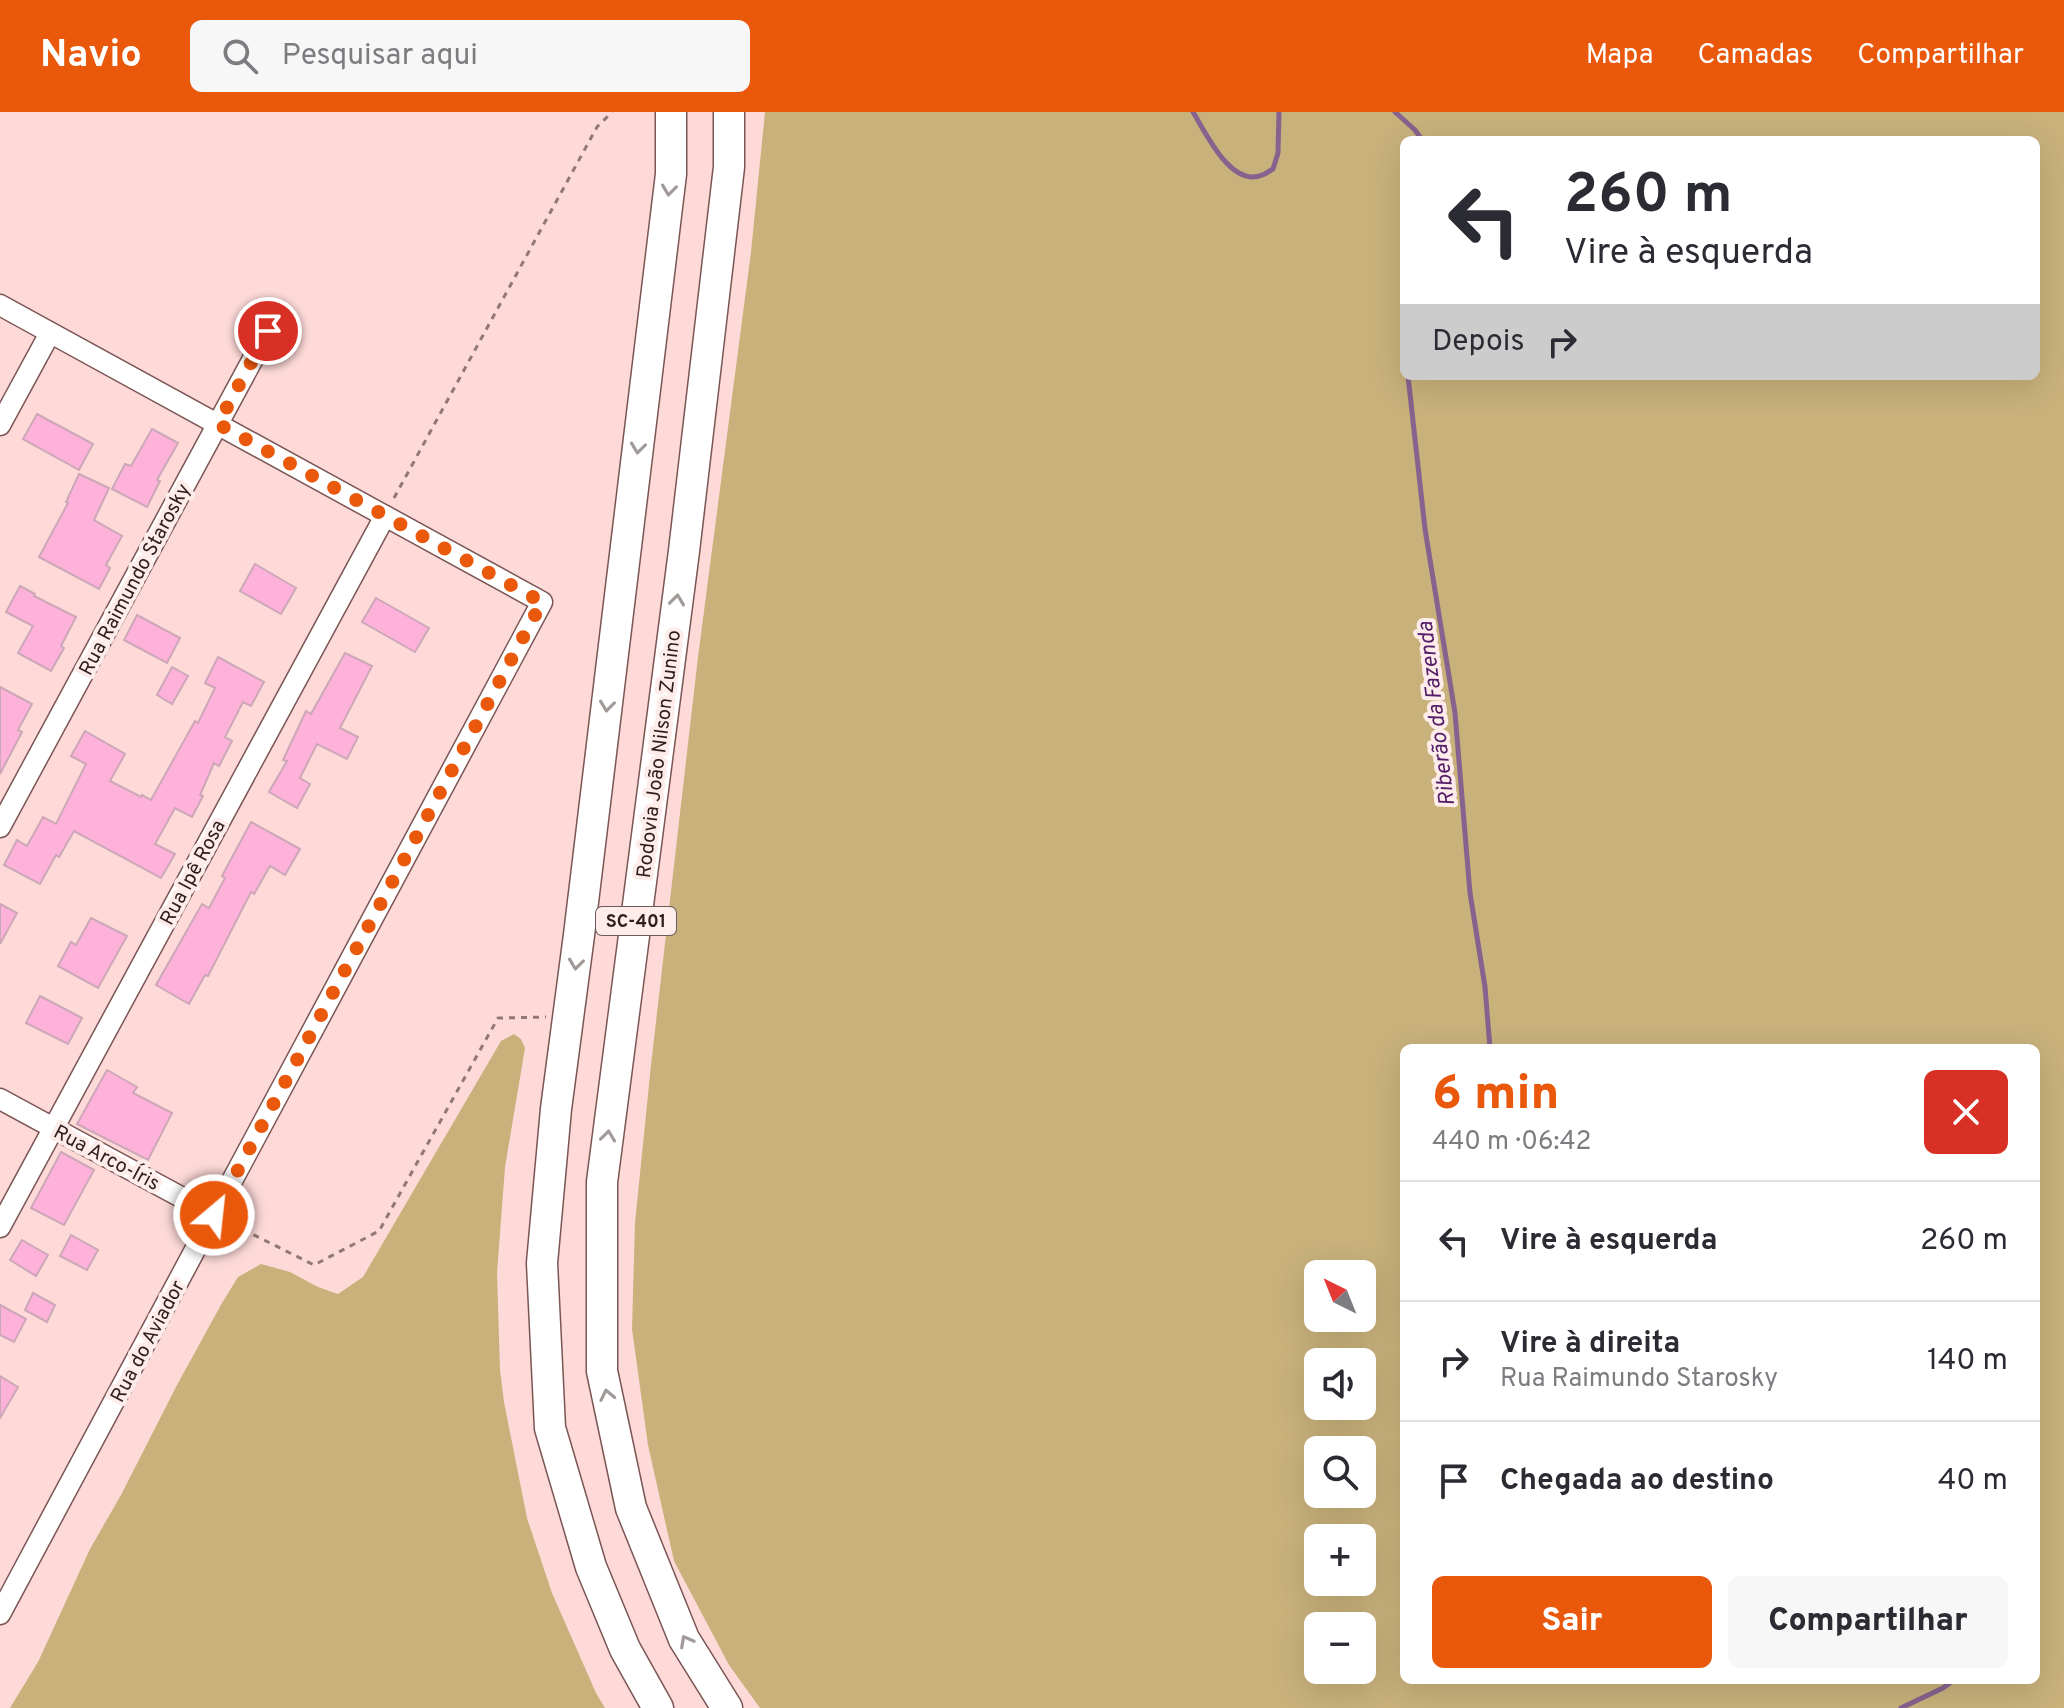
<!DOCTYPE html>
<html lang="pt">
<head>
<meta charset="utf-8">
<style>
  body { margin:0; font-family:Overpass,sans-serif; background:#f7f7f7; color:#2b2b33; height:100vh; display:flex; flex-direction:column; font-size:30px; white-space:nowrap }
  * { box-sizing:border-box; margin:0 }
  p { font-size:26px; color:#7c7c81 }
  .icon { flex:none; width:44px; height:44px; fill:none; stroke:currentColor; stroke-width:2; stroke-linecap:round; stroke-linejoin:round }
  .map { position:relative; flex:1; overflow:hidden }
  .panel { position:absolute; left:1400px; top:932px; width:640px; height:640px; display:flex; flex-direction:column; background:#fff; border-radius:12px; box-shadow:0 8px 32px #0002 }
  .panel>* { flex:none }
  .guide { position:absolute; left:1400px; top:24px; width:640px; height:244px; border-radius:12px; box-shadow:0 8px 32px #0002; background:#fff; color:#2b2b33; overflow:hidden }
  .needle { width:52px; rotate:317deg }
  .controls { position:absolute; left:1304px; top:1148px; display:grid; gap:16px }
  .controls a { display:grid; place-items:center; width:72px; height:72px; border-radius:12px; background:#fff; box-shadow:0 8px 32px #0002; font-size:40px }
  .pin { position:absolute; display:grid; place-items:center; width:68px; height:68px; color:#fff; margin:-34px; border:4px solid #fff; border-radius:50%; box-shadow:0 2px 8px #0007 }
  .me { position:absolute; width:88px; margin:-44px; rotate:28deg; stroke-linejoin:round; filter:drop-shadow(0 0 6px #0008) }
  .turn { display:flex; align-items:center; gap:28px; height:168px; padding:0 32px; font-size:36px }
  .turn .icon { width:104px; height:104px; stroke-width:2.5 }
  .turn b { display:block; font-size:56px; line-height:68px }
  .then { display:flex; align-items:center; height:76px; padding:0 32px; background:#0003; gap:16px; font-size:30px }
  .round { display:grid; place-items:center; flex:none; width:84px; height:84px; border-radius:12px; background:#f7f7f7 }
  .overview { display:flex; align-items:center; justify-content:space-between; height:136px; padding:0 32px }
  h1 { font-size:48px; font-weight:800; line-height:60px; color:#ea580c }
  .primary-button { display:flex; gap:16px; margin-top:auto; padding:16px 32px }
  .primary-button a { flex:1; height:92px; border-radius:12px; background:#ea580c; color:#fff; font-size:32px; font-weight:800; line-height:92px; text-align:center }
  .primary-button a+a { background:#f7f7f7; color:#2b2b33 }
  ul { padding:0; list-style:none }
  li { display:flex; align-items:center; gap:24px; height:120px; padding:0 32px; border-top:2px solid #e1e1e2 }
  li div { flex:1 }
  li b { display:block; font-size:30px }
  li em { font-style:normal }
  header { display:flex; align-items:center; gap:48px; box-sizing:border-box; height:112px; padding:0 40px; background:#ea580c; color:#fff }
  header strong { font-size:38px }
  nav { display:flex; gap:44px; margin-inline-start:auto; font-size:28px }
  .search { width:560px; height:72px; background:#f7f7f7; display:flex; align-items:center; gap:20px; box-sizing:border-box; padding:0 28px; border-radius:12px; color:#7c7c81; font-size:30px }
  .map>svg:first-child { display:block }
</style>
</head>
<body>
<header>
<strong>Navio</strong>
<div class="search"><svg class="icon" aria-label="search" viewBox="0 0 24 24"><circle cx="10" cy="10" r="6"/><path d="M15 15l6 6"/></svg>Pesquisar aqui</div>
<nav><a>Mapa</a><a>Camadas</a><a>Compartilhar</a></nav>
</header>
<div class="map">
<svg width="2064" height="1596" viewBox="0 0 2064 1596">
  <rect width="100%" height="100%" fill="#fddad8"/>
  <g fill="#c8b17b" fill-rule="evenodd">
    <path d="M765,0H2064V1596H760L729,1553L674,1449L648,1333L632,1217L635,1111L651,953L698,545L751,140ZM1404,28H2036V264H1404ZM2036,936V1568H1404V936ZM1318,1162H1362V1206H1318ZM1318,1250H1362V1294H1318ZM1318,1338H1362V1382H1318ZM1318,1426H1362V1470H1318ZM1318,1514H1362V1558H1318Z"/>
    <path d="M514,922L521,927L525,936L505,1055L497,1161L500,1258L504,1290L527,1406L552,1481L596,1581L605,1596H10L38,1550L90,1437L121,1383L177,1273L222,1191L238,1165L261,1152L290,1160L318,1175L338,1182L363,1165L501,929Z"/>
  </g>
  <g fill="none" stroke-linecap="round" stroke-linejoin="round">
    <g stroke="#86638e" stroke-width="5">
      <path d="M1193,0C1206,21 1231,76 1262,63C1266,62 1269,59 1273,57L1278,41L1279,0"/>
      <path d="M1395,0L1415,18L1422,28"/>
      <path d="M1408,264L1425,417L1455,601L1470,781L1485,875L1490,936"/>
      <path d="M1901,1596L1943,1576L1954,1568"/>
    </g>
  </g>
  <g fill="#ffb2d9" stroke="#cca7b8" stroke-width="2">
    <path d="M37,302L93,332L79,358L23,327Z"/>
    <path d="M152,317L178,331L157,368L160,369L147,395L112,377L125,352L131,354Z"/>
    <path d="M79,362L109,376L94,408L122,424L106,453L110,456L99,477L39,445L68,391L66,390Z"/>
    <path d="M255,452L296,476L281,502L240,479Z"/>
    <path d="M20,474L35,482L34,484L76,505L61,534L64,536L51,559L18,541L33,514L6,500Z"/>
    <path d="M376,486L429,516L415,540L362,510Z"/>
    <path d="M137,503L180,526L167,551L124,528Z"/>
    <path d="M345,541L372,554L340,616L358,625L347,647L317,632L300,666L310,672L297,696L269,680L287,649L283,648L306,599L311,602Z"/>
    <path d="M218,545L264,570L251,594L243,590L225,625L232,629L219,654L214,651L200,683L203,684L192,705L175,696L155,732L175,742L161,766L74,719L59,745L56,743L40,772L4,753L17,728L27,734L43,705L56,712L86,652L71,644L85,619L125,642L110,669L141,685L142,683L151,688L195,609L198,611L215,576L205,571Z"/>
    <path d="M172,555L188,564L172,592L157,583Z"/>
    <path d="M0,575L32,592L18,618L22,620L0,662Z"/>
    <path d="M251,710L300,737L285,763L270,754L254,782L251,780L208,864L205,863L189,892L156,873L202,792L209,796L225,766L222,764Z"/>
    <path d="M0,792L17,801L0,832Z"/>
    <path d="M91,806L127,824L98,876L58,854L71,830L76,833Z"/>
    <path d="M40,884L82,906L68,932L26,911Z"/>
    <path d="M107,958L137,975L133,981L172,1001L148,1048L77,1012Z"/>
    <path d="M61,1040L94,1058L64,1113L31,1096Z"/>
    <path d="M71,1123L98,1138L87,1158L60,1144Z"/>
    <path d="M22,1128L48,1143L36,1164L10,1148Z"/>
    <path d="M33,1181L55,1193L47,1210L25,1198Z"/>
    <path d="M0,1193L26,1207L14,1230L0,1223Z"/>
    <path d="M0,1264L18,1275L0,1306Z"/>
  </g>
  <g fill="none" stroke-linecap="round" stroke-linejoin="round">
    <g stroke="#7a5554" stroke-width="23">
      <g id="minor">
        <path d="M0,193L542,490L0,1502"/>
        <path d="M0,313L50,221"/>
        <path d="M0,715L268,219"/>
        <path d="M0,987L214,1103"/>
        <path d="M0,1115L385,404"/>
      </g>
    </g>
    <g stroke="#7a5554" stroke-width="33">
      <g id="highway">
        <path d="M658,1596L625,1537L591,1455L550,1316L542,1151L556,997L579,823L671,62V0"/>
        <path d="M727,1596L684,1527L631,1396L602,1259V1070L684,439L729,55V0"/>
      </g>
    </g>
    <g stroke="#917876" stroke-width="3" stroke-dasharray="6 6" stroke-linecap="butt">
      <path d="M394,386L597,15L612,0"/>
      <path d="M232,1112L314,1153L379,1119L498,906L546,905"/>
    </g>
    <use href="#minor" stroke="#fff" stroke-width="20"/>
    <use href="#highway" stroke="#fff" stroke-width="30"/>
  </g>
  <defs><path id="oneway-chevron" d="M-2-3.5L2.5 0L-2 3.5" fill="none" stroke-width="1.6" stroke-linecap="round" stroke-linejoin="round" transform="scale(2)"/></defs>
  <g stroke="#a19a99">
    <use href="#oneway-chevron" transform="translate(669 78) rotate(97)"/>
    <use href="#oneway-chevron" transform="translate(638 336) rotate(97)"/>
    <use href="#oneway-chevron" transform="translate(677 488) rotate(-83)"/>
    <use href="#oneway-chevron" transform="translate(607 594) rotate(97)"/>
    <use href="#oneway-chevron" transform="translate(576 852) rotate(97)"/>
    <use href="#oneway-chevron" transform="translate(608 1024) rotate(-83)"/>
    <use href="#oneway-chevron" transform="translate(607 1283) rotate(-102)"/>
    <use href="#oneway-chevron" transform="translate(686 1529) rotate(-118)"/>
  </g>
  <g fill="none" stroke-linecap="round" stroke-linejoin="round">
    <path stroke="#ea580c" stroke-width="14" stroke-dasharray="0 25.2" d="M214,1103L542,490L218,312L268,219"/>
  </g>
  <g text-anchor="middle" stroke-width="8" stroke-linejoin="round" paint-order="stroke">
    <rect fill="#feeceb" stroke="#6c5c5b" stroke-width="2" x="596" y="795" width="80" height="28" rx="6"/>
    <g font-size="18" font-weight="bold" fill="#2e1e1d">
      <text x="636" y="815">SC-401</text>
    </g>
    <g font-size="20" fill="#2e1e1d" stroke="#feeceb">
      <text transform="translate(134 467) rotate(-62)" y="7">Rua Raimundo Starosky</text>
      <text transform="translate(658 642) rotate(-83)" y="7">Rodovia João Nilson Zunino</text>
      <text transform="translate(192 760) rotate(-62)" y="7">Rua Ipê Rosa</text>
      <text transform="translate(107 1045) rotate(28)" y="7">Rua Arco-Íris</text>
      <text transform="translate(147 1229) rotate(-62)" y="7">Rua do Aviador</text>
    </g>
    <g font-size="22" font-style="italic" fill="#531d68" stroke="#feeceb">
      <text transform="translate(1435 602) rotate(-97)" y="8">Riberão da Fazenda</text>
    </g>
  </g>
</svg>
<div class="controls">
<a><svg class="needle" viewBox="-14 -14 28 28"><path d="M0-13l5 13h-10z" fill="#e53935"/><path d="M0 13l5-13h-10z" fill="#7c7c81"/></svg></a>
<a><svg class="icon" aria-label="sound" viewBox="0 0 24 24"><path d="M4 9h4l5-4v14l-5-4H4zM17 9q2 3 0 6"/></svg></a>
<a><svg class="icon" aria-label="search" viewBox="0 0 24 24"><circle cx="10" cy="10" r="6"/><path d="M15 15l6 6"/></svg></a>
<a>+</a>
<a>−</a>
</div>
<div class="pin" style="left:268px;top:219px;background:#d93025"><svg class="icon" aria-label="arrive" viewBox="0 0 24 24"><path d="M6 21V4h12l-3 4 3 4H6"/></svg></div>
<svg class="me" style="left:214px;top:1103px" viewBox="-20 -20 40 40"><circle r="17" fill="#ea580c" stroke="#fff" stroke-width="3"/><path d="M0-11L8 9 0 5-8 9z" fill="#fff"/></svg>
<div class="guide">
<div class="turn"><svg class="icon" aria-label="left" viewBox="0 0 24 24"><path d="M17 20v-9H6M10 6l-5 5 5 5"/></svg><div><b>260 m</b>Vire à esquerda</div></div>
<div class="then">Depois<svg class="icon" aria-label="right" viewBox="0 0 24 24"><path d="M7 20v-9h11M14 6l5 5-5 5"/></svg></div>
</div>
<section class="panel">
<div class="overview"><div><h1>6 min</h1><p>440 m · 06:42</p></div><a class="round" style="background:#d93025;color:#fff"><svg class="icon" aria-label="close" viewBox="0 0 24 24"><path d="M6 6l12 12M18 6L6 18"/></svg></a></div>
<ul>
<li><svg class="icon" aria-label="left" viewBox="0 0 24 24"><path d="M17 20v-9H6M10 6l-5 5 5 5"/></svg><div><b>Vire à esquerda</b></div><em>260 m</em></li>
<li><svg class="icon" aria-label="right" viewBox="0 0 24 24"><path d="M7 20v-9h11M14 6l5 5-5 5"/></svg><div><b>Vire à direita</b><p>Rua Raimundo Starosky</p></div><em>140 m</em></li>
<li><svg class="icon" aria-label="arrive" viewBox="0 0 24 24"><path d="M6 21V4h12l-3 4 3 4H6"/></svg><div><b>Chegada ao destino</b></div><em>40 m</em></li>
</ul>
<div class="primary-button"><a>Sair</a><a>Compartilhar</a></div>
</section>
</div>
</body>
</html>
